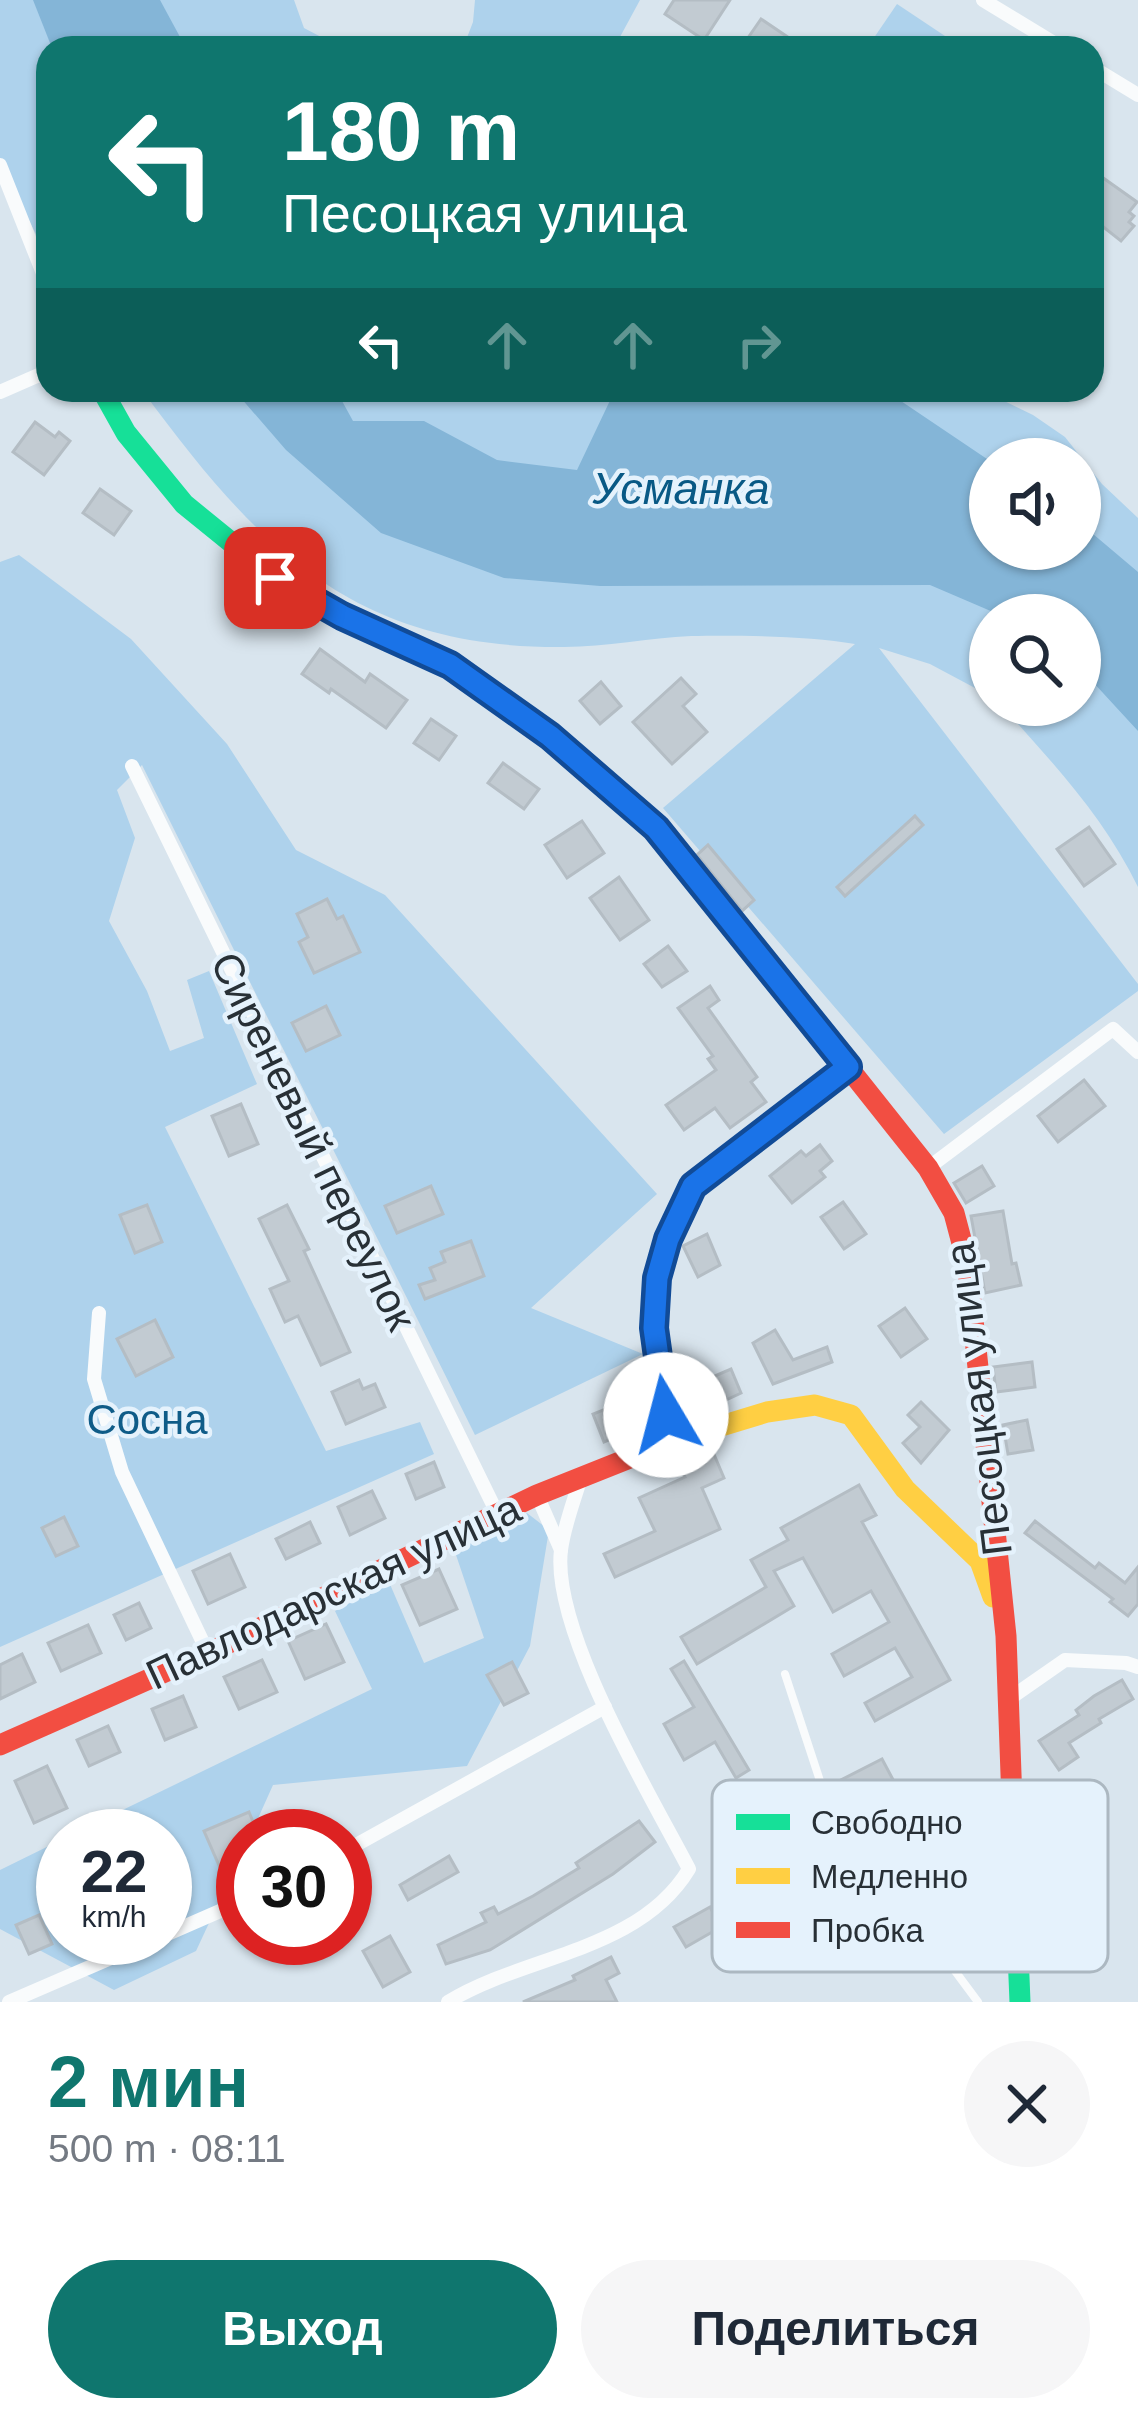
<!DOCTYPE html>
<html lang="ru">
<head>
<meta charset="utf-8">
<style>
  body { margin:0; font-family:Helvetica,sans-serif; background:#f6f6f7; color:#1f2937; height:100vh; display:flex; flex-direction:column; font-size:45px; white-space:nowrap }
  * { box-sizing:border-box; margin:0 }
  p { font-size:39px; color:#747a83 }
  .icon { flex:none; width:66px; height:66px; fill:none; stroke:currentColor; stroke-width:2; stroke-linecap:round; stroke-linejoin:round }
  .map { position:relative; height:2002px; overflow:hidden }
  .drawer { display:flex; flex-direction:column; background:#fff; flex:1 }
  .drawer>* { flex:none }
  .banner { position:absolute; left:36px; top:36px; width:1068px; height:366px; border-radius:36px; box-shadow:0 3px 9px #0004; background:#0f766e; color:#fff; overflow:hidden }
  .buttons { position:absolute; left:969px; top:438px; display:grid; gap:24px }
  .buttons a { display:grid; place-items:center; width:132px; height:132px; border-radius:50%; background:#fff; box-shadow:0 3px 9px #0004; font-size:60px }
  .speed { position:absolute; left:36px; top:1809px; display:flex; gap:24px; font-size:60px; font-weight:700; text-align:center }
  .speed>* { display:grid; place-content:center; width:156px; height:156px; border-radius:50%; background:#fff; box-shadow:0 3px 9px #0004; line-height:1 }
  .speed small { font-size:30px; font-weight:400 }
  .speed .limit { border:18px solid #d22; background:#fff; color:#111 }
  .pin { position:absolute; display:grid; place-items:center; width:102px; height:102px; color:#fff; margin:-51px; border-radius:24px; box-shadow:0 6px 18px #0006 }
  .me { position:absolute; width:132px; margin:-66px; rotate:352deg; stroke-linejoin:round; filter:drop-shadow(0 0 9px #0008) }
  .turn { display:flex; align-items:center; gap:42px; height:252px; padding:0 48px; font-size:54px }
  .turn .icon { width:156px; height:156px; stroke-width:2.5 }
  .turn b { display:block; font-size:84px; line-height:102px }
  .lanes { display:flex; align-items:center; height:114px; padding:0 48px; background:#0003; justify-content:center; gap:60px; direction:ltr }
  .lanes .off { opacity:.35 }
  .round { display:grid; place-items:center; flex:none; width:126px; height:126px; border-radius:63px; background:#f6f6f7 }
  .headline { display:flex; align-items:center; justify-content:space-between; height:204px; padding:0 48px }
  h1 { font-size:72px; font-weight:700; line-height:90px; color:#0f766e }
  .button { display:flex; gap:24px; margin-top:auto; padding:24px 48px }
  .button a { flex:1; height:138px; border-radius:72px; background:#0f766e; color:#fff; font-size:48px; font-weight:700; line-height:138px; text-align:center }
  .button a+a { background:#f6f6f7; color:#1f2937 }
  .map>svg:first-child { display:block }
</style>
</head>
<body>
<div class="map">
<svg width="1138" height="2002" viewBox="0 0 1138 2002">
  <rect width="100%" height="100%" fill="#d9e5ee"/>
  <g fill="#aed2ec" fill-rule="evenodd">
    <path d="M0,0H294L304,28L342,48H48V258L0,163Z"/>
    <path d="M475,0H640L614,48H463L473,22Z"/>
    <path d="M897,4L963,48H867Z"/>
    <path d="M142,390H982L1033,415L1065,437L1102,484L1138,518V887C1104,817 1053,763 1001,705H1080V615H990V696L930,664L879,648L1138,984V991L944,1134L663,808L855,644C809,636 739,635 691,636C649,638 606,647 564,647C354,649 258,548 142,390ZM990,459H1080V549H990Z"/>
    <path d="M19,555L131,639L227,744L296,850L385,895L657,1194L531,1308L643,1354L475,1435L142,765L117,790L135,838L109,921L147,991L170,1051L204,1038L187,980L209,971L257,1084L165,1127L326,1451L420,1422L434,1454L0,1647V562Z"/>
    <path d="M527,1513L549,1530L530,1646L467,1766L273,1785L250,1836H243V1850L196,1951L114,1990L0,1929V1870L63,1839V1938H165V1836H69L372,1689L335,1611L389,1582L424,1663L484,1638L455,1552Z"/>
  </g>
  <g fill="#84b5d7">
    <path d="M33,0H160L186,48H52Z"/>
    <path d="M234,390H336L353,421H424L497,460L577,470L615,390H877L892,395L990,461V549H1080V523L1138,572V731L1080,668V615H1000L930,585L600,586L504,578L381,533L286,450Z"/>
  </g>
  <g fill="#c2cbd2" stroke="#b4bdc4" stroke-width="3">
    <path d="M674,0H730L704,40L665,14Z"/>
    <path d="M761,19L804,48H741Z"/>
    <path d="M1092,170L1137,202L1129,212L1134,216L1129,222L1134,226L1121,241L1092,218Z"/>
    <path d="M35,422L55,437L59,432L70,441L44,475L13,452Z"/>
    <path d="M100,489L131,511L114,535L83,513Z"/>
    <path d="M320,649L365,682L370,674L407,700L386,728L331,689L329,693L302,674Z"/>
    <path d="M681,678L696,694L683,706L707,732L672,764L633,722Z"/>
    <path d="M601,682L621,706L600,724L580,701Z"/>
    <path d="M431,719L456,736L439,760L414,743Z"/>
    <path d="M503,763L539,789L524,809L488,783Z"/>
    <path d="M915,816L923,825L845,896L837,887Z"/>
    <path d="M582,821L604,853L567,878L545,845Z"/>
    <path d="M1089,827L1115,864L1084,886L1057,849Z"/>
    <path d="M708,845L754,900L742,911L697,855Z"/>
    <path d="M619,877L649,920L620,940L590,898Z"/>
    <path d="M327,899L337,919L343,916L360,952L314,973L299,942L308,937L297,914Z"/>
    <path d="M668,946L687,971L662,987L644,964Z"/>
    <path d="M710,986L719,1000L708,1008L757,1077L751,1082L766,1102L730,1128L715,1108L684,1130L666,1105L716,1070L708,1059L713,1056L678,1008Z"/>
    <path d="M326,1006L340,1035L306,1051L292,1023Z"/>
    <path d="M1084,1080L1105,1106L1058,1142L1038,1116Z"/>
    <path d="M241,1104L258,1144L229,1156L212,1116Z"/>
    <path d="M820,1145L832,1161L820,1171L825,1177L792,1203L770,1176L801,1151L806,1156Z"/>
    <path d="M982,1166L994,1186L966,1203L954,1183Z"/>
    <path d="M431,1186L443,1214L397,1233L385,1206Z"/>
    <path d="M843,1202L866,1234L844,1249L821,1217Z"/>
    <path d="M147,1205L162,1242L135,1253L120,1215Z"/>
    <path d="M287,1205L309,1249L304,1251L350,1352L321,1365L298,1316L285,1322L270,1289L289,1281L259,1219Z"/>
    <path d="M1003,1211L1012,1264L1016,1263L1021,1285L985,1293L971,1216Z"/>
    <path d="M707,1234L720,1265L698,1277L683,1246Z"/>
    <path d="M471,1241L484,1276L425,1299L419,1285L435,1280L430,1268L445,1262L441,1252Z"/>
    <path d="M905,1308L927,1339L901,1357L879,1326Z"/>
    <path d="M155,1320L173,1357L136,1376L117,1339Z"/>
    <path d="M775,1330L793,1360L827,1347L832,1362L773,1384L753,1343Z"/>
    <path d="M1032,1362L1035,1387L996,1392L993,1367Z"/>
    <path d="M731,1369L741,1393L713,1406L703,1381Z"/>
    <path d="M359,1380L363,1389L375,1384L385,1407L346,1424L332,1392Z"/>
    <path d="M921,1402L949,1430L921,1463L903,1443L920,1427L908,1415Z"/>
    <path d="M621,1403L632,1430L604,1442L593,1414Z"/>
    <path d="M1027,1420L1033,1450L1008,1454L1003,1425Z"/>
    <path d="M713,1452L724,1478L702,1488L720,1529L615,1577L604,1554L655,1531L639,1498L685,1477L680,1467Z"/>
    <path d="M434,1462L444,1487L416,1499L406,1474Z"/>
    <path d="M859,1485L876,1515L862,1522L950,1680L875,1721L865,1703L912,1677L895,1648L844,1676L832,1654L889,1622L871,1591L833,1612L803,1558L774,1571L794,1606L697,1664L681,1637L766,1587L751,1560L788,1540L781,1528Z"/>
    <path d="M372,1491L385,1518L350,1535L338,1507Z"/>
    <path d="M64,1517L78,1546L56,1556L42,1528Z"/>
    <path d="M1035,1521L1095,1568L1099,1563L1125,1583L1138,1567V1604L1128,1616L1110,1602L1113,1599L1025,1533Z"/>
    <path d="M310,1522L320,1543L286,1559L276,1539Z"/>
    <path d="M230,1554L245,1587L208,1604L193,1571Z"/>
    <path d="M439,1569L457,1609L420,1625L402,1585Z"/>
    <path d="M139,1603L151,1628L126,1640L114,1615Z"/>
    <path d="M326,1624L344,1662L305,1679L288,1641Z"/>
    <path d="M88,1625L101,1653L61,1671L48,1643Z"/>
    <path d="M22,1654L35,1682L0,1699V1665Z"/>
    <path d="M262,1660L277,1692L239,1709L224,1677Z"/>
    <path d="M684,1661L749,1770L736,1778L715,1742L684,1760L664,1724L694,1707L671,1669Z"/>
    <path d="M512,1662L528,1693L504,1705L487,1675Z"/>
    <path d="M1122,1680L1133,1699L1099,1719L1101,1723L1069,1743L1078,1757L1059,1770L1039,1741L1079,1715L1076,1710L1094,1696Z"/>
    <path d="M183,1696L196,1727L165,1740L152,1709Z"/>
    <path d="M108,1726L120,1752L89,1766L77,1740Z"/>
    <path d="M882,1759L898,1789L887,1795L880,1783L841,1803L831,1785Z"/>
    <path d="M47,1766L67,1808L34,1823L15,1781Z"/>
    <path d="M249,1812L259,1836H243V1861L221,1870L204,1831Z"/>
    <path d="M639,1821L655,1842L613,1874L490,1950L446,1964L438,1945L486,1922L481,1913L494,1907L498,1914L533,1896L579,1868L576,1863Z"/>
    <path d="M449,1856L458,1872L408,1900L400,1885Z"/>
    <path d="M710,1907L721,1927L686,1947L674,1927Z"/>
    <path d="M39,1915L52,1944L29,1954L16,1925Z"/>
    <path d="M390,1936L410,1972L383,1987L363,1951Z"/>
    <path d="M611,1957L619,1973L606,1980L617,2002H523L575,1980L573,1976Z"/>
  </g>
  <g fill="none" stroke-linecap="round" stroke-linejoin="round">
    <path stroke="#f9fbfc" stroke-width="8" d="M785,1674L825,1796L978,2002"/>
    <g stroke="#f9fbfc" stroke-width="14">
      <path d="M983,0L1062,48"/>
      <path d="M1092,67L1138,95"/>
      <path d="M0,165L48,286"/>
      <path d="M0,392L48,371"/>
      <path d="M132,766L498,1515"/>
      <path d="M928,1168L1113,1029L1138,1052"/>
      <path d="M99,1313L94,1379L122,1472L208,1653"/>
      <path d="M669,1442L654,1328L657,1278L668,1239L693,1186L848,1067"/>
      <path d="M537,1495L561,1550"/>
      <path d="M1009,1699L1065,1660L1126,1663L1138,1667"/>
      <path d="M345,1851L605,1707"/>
      <path d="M165,1935L243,1901"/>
      <path d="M9,2002L157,1938"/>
      <path d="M448,2002C524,1955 639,1952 689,1869C650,1794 551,1630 561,1550C564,1526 574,1501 581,1477"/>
    </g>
    <g stroke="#16e098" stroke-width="21">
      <path d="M102,390L126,433L184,504L275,578L342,616L450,665L550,737L656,828L831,1046"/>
      <path d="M1013,1829L1020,2002"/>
    </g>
    <path stroke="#ffcf43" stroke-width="21" d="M675,1440L767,1412L815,1405L851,1415L905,1489L980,1561L993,1597"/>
    <g stroke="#f24e42" stroke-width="21">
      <path d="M831,1046L928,1168L954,1213L967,1262L1006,1636L1013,1829"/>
      <path d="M0,1745L208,1653L537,1495L675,1440"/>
    </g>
  </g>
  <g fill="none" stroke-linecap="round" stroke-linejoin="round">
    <g stroke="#114b97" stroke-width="30">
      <path id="route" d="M275,578L342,616L450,665L550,736L656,828L848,1067L693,1186L668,1239L657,1278L654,1328L666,1415"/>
    </g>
    <use href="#route" stroke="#1a73e8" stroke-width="21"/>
  </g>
  <g text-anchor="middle" stroke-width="9" stroke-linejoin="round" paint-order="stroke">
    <g font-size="42" fill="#283036" stroke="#e5f2fc">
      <text transform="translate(314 1141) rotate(64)" y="15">Сиреневый переулок</text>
      <text transform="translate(978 1399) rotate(-97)" y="15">Песоцкая улица</text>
      <text transform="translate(333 1591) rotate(-25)" y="15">Павлодарская улица</text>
    </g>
    <g font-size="42" fill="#0f5c88" stroke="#e5f2fc">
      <text x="147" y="1434">Сосна</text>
    </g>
    <g font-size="45" font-style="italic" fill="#095985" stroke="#e5f2fc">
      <text x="681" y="504">Усманка</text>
    </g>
  </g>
  <rect x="712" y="1780" width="396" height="192" rx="18" fill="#e5f2fc" stroke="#acb8c1" stroke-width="3"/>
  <rect x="736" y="1814" width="54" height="16" fill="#16e098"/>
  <rect x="736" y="1868" width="54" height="16" fill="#ffcf43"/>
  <rect x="736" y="1922" width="54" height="16" fill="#f24e42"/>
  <g font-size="33" fill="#283036">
    <text x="811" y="1834">Свободно</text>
    <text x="811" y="1888">Медленно</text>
    <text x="811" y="1942">Пробка</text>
  </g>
</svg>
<div class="buttons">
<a><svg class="icon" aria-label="sound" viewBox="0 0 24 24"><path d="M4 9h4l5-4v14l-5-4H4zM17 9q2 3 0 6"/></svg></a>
<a><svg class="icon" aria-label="search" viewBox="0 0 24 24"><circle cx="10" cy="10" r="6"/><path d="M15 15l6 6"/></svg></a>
</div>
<div class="speed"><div>22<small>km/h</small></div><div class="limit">30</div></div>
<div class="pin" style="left:275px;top:578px;background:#d93025"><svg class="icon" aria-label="arrive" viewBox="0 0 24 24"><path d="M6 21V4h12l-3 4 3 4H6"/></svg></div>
<svg class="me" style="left:666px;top:1415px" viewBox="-20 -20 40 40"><circle r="19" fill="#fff"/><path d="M0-13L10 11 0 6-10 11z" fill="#1a73e8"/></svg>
<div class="banner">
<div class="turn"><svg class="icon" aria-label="left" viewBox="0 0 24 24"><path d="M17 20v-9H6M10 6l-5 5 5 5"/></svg><div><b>180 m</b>Песоцкая улица</div></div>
<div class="lanes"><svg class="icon" aria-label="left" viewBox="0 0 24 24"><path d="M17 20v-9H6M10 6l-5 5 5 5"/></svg><svg class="icon off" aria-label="ahead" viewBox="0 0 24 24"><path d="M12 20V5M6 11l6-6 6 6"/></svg><svg class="icon off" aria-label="ahead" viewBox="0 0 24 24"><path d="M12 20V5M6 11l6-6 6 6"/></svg><svg class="icon off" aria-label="right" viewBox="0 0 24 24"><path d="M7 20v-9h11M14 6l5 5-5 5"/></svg></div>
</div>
</div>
<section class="drawer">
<div class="headline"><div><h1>2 мин</h1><p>500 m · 08:11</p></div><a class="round"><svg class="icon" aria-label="close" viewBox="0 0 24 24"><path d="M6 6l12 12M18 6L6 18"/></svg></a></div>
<div class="button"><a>Выход</a><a>Поделиться</a></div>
</section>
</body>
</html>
